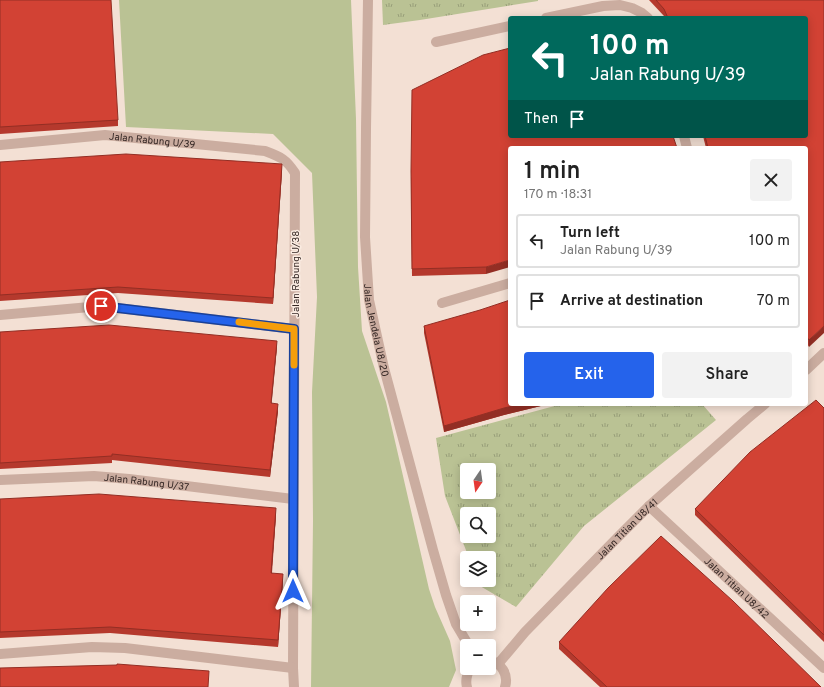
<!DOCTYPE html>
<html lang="en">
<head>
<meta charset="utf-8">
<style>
  body { margin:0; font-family:Overpass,sans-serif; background:#f2f2f2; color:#222; height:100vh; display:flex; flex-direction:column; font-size:15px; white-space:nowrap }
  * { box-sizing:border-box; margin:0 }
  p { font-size:13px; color:#767676 }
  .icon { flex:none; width:22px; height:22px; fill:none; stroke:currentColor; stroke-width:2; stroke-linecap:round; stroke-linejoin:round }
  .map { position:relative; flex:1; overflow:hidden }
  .panel { position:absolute; left:508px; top:146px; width:300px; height:260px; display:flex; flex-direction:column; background:#fff; border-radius:4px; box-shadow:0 2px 10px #0003 }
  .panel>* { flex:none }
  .hud { position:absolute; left:508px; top:16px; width:300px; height:122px; border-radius:4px; box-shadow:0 2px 10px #0003; background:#00695c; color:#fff; overflow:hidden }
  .needle { width:26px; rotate:193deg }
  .controls { position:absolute; left:460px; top:463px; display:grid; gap:8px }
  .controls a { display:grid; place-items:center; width:36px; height:36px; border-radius:4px; background:#fff; box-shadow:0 2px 10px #0003; font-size:20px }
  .pin { position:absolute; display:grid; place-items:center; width:34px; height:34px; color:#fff; margin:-17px; border:2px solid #fff; border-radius:50%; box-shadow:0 1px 4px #0007 }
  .me { position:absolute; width:44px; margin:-22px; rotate:0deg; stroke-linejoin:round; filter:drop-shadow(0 0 3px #0008) }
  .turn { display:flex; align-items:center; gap:14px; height:84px; padding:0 16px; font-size:18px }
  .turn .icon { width:52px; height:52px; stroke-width:2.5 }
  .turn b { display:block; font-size:28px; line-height:34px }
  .then { display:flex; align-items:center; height:38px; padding:0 16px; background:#0003; gap:8px; font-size:15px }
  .round { display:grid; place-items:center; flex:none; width:42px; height:42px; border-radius:4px; background:#f2f2f2 }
  .overview { display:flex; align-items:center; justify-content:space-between; height:68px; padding:0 16px }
  h1 { font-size:24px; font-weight:600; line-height:30px }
  .button { display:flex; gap:8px; margin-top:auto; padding:8px 16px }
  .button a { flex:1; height:46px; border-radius:4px; background:#2563eb; color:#fff; font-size:16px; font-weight:600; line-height:46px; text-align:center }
  .button a+a { background:#f2f2f2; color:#222 }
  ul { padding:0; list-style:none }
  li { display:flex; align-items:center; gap:12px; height:54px; margin:0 8px 6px; padding:0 8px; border:2px solid #e0e0e0; border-radius:4px }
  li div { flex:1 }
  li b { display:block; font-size:15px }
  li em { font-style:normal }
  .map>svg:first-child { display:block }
</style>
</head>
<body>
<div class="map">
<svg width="824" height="687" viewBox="0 0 824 687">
  <defs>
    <pattern id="grass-tufts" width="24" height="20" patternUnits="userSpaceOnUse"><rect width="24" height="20" fill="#bac294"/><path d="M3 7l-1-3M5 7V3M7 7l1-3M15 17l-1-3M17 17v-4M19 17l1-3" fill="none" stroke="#989e79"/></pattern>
  </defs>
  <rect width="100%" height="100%" fill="#f3e0d4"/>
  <g fill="url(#grass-tufts)" fill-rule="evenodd">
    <path d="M382,0H538V1L420,20L383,25Z"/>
    <path d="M562,404H702L716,420L584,526L516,607L480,586L478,580H489V558H469L445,496L436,438ZM467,470H489V492H467ZM467,514H489V536H467Z"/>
  </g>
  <path fill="#bac294" d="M119,0H351L356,119L358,267L362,331L386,402L429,589L435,607L450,641L456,670L449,687H311L313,521L312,392L317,297L312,173L273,134L126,127Z"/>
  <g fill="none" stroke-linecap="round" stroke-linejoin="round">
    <g stroke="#cbada0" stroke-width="10">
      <path id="s1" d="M368,0L366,129L365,237L369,300L384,368L433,550L446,595L456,624L469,646"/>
      <path d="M546,18L603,6L620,5L632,8L642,13L648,18"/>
      <path d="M436,42L510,26"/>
      <path d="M684,136L687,148"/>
      <path id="s2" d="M0,145L105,135L265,151C281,157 286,159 295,173L293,668L294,687"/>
      <path d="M442,303L510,283"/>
      <path d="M0,315L101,306L294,329"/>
      <path d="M806,370L824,353"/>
      <path id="s3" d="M0,480L94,476L129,479L293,499"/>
      <path id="s4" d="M649,506L824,668"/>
      <path d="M0,654L92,647L125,648L293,668"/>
      <path d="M489,660C501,663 509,674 505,687"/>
      <path id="s5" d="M498,664L525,632L621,534L649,506L747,419L765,404"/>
      <path d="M467,687C465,680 467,674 470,668"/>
    </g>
  </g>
  <g fill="#b5392d">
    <path d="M0,0L118,120V126L0,134Z"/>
    <path d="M649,0H824L809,347L806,342V148H706L703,136H806V18H665L664,16Z"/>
    <path d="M510,48L486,274L412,276L411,178Z"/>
    <path d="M0,162L282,171L273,304L118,293L0,301Z"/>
    <path d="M424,326L510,404H549L504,415L444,432L424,333Z"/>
    <path d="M0,332L277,347L271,403L278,411L270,477L112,460V463L0,469Z"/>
    <path d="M824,408V642L695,515V509Z"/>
    <path d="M0,499L276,515L272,573L283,580L278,647L110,633L0,638Z"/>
    <path d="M559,642L821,687H600L559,649Z"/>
  </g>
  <g fill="#932e24">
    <path d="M282,164V171L273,304V298Z"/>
    <path d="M510,260V267L486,274V267Z"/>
    <path d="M824,326V333L809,347V340Z"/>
    <path d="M277,341V347L271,410V403Z"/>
    <path d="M278,404V411L270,477V470Z"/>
    <path d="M522,404H549L504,415L444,432V426L504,408Z"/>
    <path d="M276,508V515L271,579V573Z"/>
    <path d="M283,574V580L278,647V640Z"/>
  </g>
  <g fill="#d24234" stroke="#932e24">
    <path d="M0,0H111L118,120L0,127Z"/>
    <path d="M656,0H824V326L809,340L806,336V148H708L705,136H806V18H668L664,9Z"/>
    <path d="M510,48V136H673L677,148H510V260L486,267L412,269L411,171L412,90L483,55Z"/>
    <path d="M126,154L282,164L273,298L118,287L0,295V162Z"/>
    <path d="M510,300V404H522L504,408L444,426L424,326L480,310Z"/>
    <path d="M109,325L277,341L271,403L278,404L270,470L112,454V456L0,463V332Z"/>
    <path d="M816,400L824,408V635L695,509L750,452Z"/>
    <path d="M99,494L276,508L271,573L283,574L278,640L110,627L0,632V499Z"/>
    <path d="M661,536L733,601L821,687H607L559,642L608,588Z"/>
    <path d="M117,664L209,671L208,687H0V668L117,665Z"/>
  </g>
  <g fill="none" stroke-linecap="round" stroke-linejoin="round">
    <g stroke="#184099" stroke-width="10">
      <path id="route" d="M101,306L294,329L293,591"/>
    </g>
    <use href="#route" stroke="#2563eb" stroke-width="7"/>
    <path stroke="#f59e0b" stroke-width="7" d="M239,322L294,329V365"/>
  </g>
  <g text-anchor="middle" stroke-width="3" stroke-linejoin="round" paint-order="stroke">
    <g font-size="10" fill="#342724" stroke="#faebe1">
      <text dy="4" stroke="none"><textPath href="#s2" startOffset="153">Jalan Rabung U/39</textPath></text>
      <text transform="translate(295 274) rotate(-90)" y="4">Jalan Rabung U/38</text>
      <text dy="4" stroke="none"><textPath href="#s1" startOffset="331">Jalan Jendela U8/20</textPath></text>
      <text dy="4" stroke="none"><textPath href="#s3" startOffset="147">Jalan Rabung U/37</textPath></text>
      <text dy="4" stroke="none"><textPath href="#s5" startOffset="187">Jalan Titian U8/41</textPath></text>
      <text dy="4" stroke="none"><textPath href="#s4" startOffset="120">Jalan Titian U8/42</textPath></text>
    </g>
  </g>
</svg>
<div class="controls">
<a><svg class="needle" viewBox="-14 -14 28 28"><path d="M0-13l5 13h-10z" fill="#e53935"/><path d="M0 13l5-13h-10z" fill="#767676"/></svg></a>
<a><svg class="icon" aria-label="search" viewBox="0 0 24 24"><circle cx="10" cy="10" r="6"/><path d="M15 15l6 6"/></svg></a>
<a><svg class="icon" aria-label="layers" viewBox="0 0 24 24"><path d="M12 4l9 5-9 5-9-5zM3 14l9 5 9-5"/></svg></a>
<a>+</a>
<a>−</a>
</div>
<div class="pin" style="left:101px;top:306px;background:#d93025"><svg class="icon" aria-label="arrive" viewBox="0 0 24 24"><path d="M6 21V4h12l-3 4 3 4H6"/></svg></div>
<svg class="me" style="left:293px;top:591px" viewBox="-20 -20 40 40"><path d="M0-17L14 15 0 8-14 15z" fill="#2563eb" stroke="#fff" stroke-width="4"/></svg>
<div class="hud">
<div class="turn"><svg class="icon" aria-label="left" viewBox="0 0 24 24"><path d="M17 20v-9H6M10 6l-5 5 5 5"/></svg><div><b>100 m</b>Jalan Rabung U/39</div></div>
<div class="then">Then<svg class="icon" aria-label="arrive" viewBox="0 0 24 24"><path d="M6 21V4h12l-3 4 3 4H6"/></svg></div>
</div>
<section class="panel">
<div class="overview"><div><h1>1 min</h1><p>170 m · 18:31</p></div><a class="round"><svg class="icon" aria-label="close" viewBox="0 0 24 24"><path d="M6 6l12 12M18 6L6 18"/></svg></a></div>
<ul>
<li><svg class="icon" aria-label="left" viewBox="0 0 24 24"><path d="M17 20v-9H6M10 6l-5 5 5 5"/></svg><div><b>Turn left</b><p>Jalan Rabung U/39</p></div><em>100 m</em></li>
<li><svg class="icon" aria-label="arrive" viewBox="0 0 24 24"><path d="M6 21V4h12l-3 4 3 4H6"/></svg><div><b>Arrive at destination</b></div><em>70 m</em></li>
</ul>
<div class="button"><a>Exit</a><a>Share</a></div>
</section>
</div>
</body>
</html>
